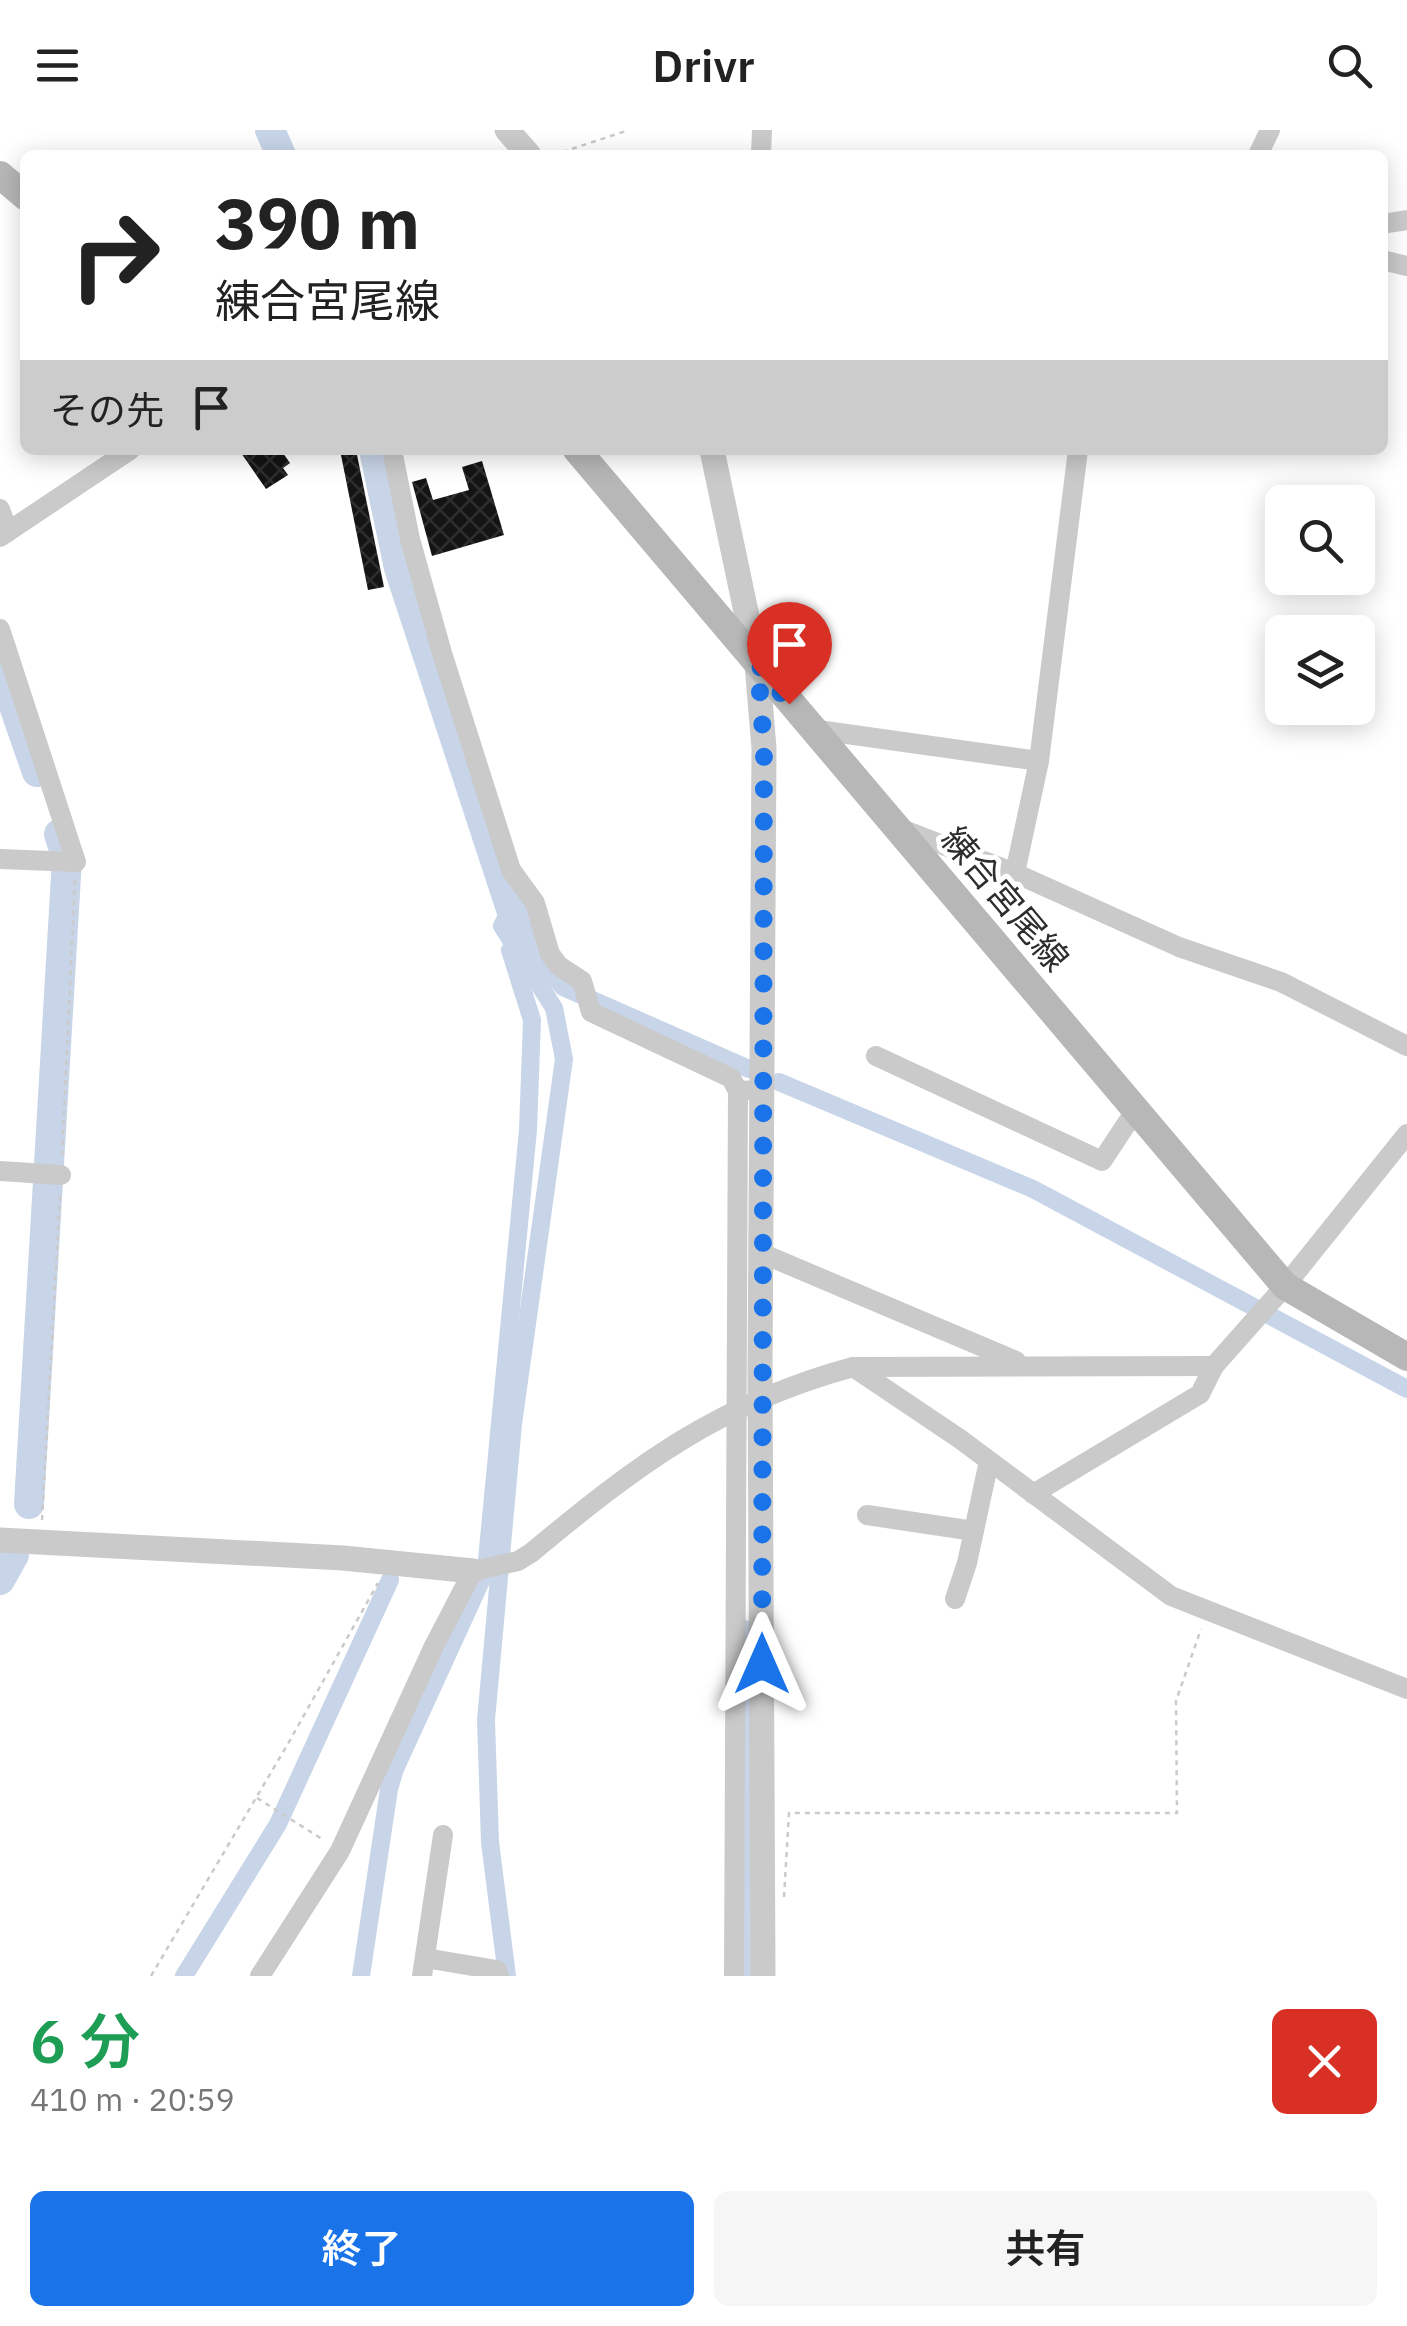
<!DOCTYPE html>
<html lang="ja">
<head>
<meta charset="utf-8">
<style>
  body { margin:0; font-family:"IBM Plex Sans","Noto Sans JP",sans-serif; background:#f6f6f6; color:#222; height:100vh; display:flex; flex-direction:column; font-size:38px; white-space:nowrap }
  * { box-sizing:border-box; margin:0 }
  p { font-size:32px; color:#767676 }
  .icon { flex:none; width:55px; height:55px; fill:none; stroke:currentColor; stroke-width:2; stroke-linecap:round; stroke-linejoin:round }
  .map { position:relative; height:1846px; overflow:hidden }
  .sheet { display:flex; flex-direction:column; background:#fff; flex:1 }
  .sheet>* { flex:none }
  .hud { position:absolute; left:20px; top:20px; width:1368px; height:305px; border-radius:15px; box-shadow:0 5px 25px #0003; background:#fff; color:#222; overflow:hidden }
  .buttons { position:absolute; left:1265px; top:355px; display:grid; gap:20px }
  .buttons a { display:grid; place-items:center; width:110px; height:110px; border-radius:15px; background:#fff; box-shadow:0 5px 25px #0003; font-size:50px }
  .pin { position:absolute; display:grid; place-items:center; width:85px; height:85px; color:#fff; margin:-102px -42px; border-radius:50% 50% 50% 0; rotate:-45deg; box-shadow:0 0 10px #0007 }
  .pin .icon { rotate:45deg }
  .me { position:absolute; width:110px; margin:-55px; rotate:0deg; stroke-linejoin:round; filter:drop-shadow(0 0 8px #0008) }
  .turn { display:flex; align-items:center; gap:35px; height:210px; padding:0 30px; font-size:45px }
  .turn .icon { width:130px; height:130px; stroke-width:2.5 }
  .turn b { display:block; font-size:70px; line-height:85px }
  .then { display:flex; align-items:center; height:95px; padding:0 30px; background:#0003; gap:20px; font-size:38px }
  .round { display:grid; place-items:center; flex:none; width:105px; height:105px; border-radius:15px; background:#f6f6f6 }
  .head { display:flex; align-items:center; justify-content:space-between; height:170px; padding:0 30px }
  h1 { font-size:60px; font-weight:600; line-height:75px; color:#1e9e55 }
  .button { display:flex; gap:20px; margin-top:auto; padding:20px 30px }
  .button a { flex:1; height:115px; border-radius:15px; background:#1a73e8; color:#fff; font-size:40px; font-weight:600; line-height:115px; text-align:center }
  .button a+a { background:#f6f6f6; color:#222 }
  header { display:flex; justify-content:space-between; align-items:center; height:130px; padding:0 30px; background:#fff; font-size:45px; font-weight:600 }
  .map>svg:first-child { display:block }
</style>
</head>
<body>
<header><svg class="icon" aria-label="menu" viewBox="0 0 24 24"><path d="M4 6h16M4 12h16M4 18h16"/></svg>Drivr<svg class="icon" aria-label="search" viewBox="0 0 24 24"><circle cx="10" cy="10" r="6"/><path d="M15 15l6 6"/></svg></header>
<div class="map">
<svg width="1407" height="1846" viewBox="0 0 1407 1846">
  <defs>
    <pattern id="building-cross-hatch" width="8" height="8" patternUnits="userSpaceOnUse" patternTransform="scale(2.5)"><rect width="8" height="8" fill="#141414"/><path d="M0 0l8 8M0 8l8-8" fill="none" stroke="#2e2e2e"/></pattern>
  </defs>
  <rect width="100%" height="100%" fill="#fff"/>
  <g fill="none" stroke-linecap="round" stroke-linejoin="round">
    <g stroke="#c8d5e8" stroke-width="18">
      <path d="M526,812L563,857L749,939"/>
      <path d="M779,952L1033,1059L1407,1259"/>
      <path d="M745,1499L746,1846"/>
      <path d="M184,1846L278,1694L390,1450"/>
      <path d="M361,1846L389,1659L395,1639L486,1440L528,1000L532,890L510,820"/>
      <path d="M507,1846L490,1712L486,1590L513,1294L564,929L554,878L502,796L511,779"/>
    </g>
    <g stroke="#c8d5e8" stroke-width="30">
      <path d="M270,0L281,25"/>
      <path d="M374,320L399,438L511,779L526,812"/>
      <path d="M0,536L37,642"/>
      <path d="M29,1374L67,729L59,704"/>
      <path d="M0,1450L14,1425"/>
    </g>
  </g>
  <g fill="url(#building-cross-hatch)">
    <path d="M239,320H281L290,333L283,338L288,345L266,359Z"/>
    <path d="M340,320H356L384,457L368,460Z"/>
    <path d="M482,331L504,405L432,426L412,352L426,348L433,370L469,360L462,337Z"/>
  </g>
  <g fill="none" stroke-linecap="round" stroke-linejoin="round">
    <g stroke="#cacaca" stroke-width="2.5" stroke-dasharray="5 5" stroke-linecap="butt">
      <path d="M553,25L629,0"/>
      <path d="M62,1025L75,749"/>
      <path d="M42,1390L60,1063"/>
      <path d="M257,1668L322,1709"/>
      <path d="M784,1767L789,1683H1177L1176,1571L1201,1499"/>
      <path d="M151,1846L289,1612L378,1453"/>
    </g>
    <g stroke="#cacaca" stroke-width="20">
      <path d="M761,25L762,0"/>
      <path d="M1258,25L1270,0"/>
      <path d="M1382,94L1407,90"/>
      <path d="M1382,130L1407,136"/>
      <path d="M392,320L410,409L442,523L511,740L535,773L550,824L559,836L582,851L591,882L731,948L738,961"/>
      <path d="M0,379L8,402"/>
      <path d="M0,407L130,320"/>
      <path d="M0,499L76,732L0,729"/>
      <path d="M811,599L1039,631"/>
      <path d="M899,698L1015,743L1179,817L1281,852L1407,916"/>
      <path d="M1015,743L1039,631L1078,320"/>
      <path d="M876,926L1102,1031L1135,981"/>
      <path d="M0,1041L61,1045"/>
      <path d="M761,1123L1016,1231"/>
      <path d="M853,1237L960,1309L1171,1466L1407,1559"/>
      <path d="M1033,1364L1200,1264L1214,1236L1285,1156L1407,1004"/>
      <path d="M867,1385L974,1401"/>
      <path d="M955,1469L967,1433L989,1331"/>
      <path d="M425,1828L497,1840L499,1846"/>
      <path d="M260,1846L340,1721L434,1516L473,1441L518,1431L531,1423C637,1335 717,1274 853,1237L1214,1236"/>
      <path d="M422,1846L443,1705"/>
      <path d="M734,1846L738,961L761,960"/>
    </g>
    <g stroke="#cacaca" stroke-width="25">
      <path d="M507,0L529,25"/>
      <path d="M712,320L757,534L764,618L760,1243L763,1846"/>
      <path d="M0,1410L343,1428L473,1441"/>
    </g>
    <g stroke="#b7b7b7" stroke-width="28">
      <path d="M0,45L25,66"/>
      <path d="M577,320L1285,1156L1407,1227"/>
    </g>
  </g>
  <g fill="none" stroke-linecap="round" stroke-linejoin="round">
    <path stroke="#1a73e8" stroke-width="18" stroke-dasharray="0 32.4" d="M762,1534L764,618L758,534L789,574"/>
  </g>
  <g text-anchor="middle" stroke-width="10" stroke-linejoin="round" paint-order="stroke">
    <g font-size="35" fill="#2d2d2d" stroke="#fff">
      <text transform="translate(1005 769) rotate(50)" y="12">練合宮尾線</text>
    </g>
  </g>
</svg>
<div class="buttons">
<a><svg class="icon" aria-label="search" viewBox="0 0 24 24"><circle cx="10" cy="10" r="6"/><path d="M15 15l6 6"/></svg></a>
<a><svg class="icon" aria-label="layers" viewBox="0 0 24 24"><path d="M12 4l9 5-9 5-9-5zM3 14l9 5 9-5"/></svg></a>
</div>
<div class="pin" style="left:789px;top:574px;background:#d93025"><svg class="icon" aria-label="arrive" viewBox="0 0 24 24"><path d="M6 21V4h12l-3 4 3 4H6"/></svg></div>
<svg class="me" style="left:762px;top:1534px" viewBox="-20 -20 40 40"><path d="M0-17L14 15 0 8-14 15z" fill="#1a73e8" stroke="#fff" stroke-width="4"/></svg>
<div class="hud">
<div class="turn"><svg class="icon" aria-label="right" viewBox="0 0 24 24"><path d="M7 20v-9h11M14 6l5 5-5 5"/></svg><div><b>390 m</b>練合宮尾線</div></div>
<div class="then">その先<svg class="icon" aria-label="arrive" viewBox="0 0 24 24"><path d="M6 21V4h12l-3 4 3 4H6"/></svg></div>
</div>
</div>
<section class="sheet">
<div class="head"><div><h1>6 分</h1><p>410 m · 20:59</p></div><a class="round" style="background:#d93025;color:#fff"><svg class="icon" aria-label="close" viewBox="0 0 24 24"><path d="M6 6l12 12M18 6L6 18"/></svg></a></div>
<div class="button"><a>終了</a><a>共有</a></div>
</section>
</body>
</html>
